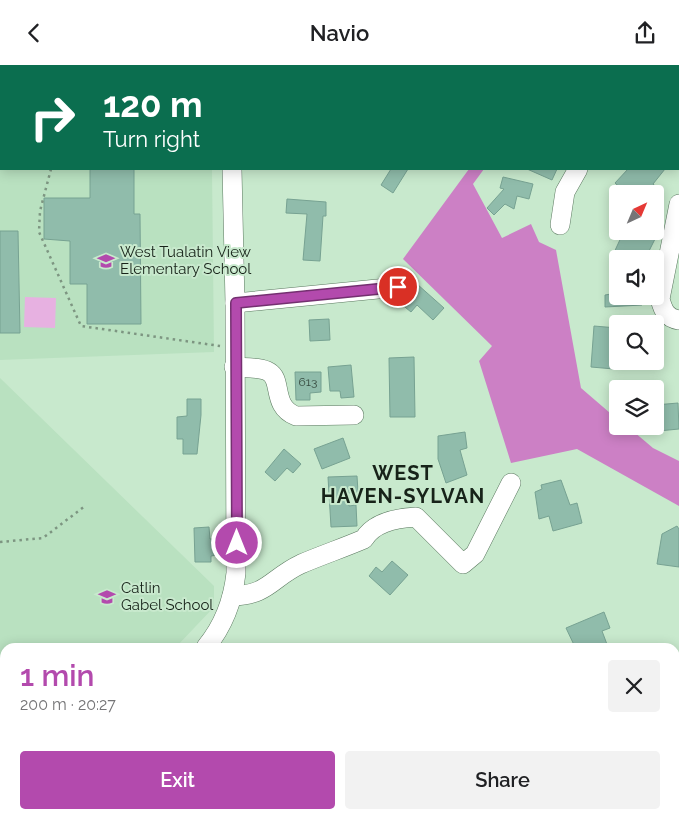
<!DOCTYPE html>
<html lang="en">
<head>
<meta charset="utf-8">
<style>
  body { margin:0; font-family:Raleway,sans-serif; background:#f2f2f2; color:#202124; height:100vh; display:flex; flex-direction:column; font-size:19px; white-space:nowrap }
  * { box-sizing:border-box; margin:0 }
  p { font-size:16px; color:#757577 }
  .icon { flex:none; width:28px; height:28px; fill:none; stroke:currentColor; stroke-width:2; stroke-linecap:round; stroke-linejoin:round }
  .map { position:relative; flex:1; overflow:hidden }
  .details { position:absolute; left:0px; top:578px; width:680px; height:176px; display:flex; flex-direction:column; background:#fff; border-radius:15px 15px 0 0; box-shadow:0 2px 12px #0003 }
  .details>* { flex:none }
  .guide { position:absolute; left:0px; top:0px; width:680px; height:105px; box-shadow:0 2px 12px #0003; background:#0b6e4f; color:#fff; overflow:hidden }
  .needle { width:32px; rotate:44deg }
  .buttons { position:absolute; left:609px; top:120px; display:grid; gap:10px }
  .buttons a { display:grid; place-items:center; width:55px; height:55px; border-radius:5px; background:#fff; box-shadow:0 2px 12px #0003; font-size:25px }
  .pin { position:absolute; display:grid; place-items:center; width:42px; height:42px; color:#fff; margin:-21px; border:2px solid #fff; border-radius:50%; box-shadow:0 1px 5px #0007 }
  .me { position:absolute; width:55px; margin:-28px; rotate:0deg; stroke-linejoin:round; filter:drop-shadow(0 0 4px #0008) }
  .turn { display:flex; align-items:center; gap:18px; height:105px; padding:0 20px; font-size:22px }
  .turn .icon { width:65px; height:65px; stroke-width:2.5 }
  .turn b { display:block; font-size:35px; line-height:42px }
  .round { display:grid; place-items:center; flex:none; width:52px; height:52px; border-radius:5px; background:#f2f2f2 }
  .head { display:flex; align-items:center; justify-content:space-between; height:85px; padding:0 20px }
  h1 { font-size:30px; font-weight:600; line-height:38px; color:#b34aad }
  .cta { display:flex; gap:10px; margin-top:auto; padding:10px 20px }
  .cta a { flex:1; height:58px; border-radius:5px; background:#b34aad; color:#fff; font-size:20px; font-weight:600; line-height:58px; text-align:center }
  .cta a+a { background:#f2f2f2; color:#202124 }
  header { display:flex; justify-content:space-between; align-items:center; height:65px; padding:0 20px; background:#fff; font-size:22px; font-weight:600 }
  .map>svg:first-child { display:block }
</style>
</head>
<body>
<header><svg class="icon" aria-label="back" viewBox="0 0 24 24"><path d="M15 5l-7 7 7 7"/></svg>Navio<svg class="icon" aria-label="share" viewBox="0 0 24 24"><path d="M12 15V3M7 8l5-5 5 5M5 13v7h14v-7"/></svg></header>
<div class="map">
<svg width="679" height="753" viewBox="0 0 679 753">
  <rect width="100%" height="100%" fill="#c8e9cd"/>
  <g fill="#b9e1c0">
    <path d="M0,0L175,1H1V104H212L214,287L0,295Z"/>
    <path d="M0,313L214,521V542L176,582H5V749H18L13,753H0Z"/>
  </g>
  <path fill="#e7b1e1" d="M25,232L56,233L55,263L24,262Z"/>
  <path fill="#cc80c5" d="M469,104H484L473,119L502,173L531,159L539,177L556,185L581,323L617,354L618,361H627L653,383L679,396V441L577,384L511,398L479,296L492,281L403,194Z"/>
  <g fill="#90bcab" stroke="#77a292">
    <path d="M90,104H134V149H140L141,259H87V219H70V176L44,174V133H90Z"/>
    <path d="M391,104H408L393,128L381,120Z"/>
    <path d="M527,104H557L552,115Z"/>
    <path d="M628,104H665L653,119L661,126L655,133V129H627L615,118Z"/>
    <path d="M503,112L533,119L529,134L517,131L514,144L505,139L494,150L487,143L504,124L500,123Z"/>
    <path d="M287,134L326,137V151H323L320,196L303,195L307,149L286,148Z"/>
    <path d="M0,166H18L20,268H0Z"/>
    <path d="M624,166H643L656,172L645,194H618L612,192Z"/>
    <path d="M611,217H618V231H641L642,240L605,242V230L611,229Z"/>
    <path d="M417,219L444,243L433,255L417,240L411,247L400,238Z"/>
    <path d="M329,254L330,275L310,276L309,255Z"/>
    <path d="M594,261L617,263L614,304L591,302Z"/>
    <path d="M414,292L415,352H390L389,293Z"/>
    <path d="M351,300L354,332L341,333L340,326H330L328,302Z"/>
    <path d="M295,307H321V327L310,328V335H296Z"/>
    <path d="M187,334H201V350L197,389H183V374H177V352L187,351Z"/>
    <path d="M678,338L679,364L648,367L647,361H655V340Z"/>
    <path d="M465,367L467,383L460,385L467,410L446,418L438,394V371Z"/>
    <path d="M343,373L350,393L322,404L314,384Z"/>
    <path d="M284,384L301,399L293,408L287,403L275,416L265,407Z"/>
    <path d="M357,411L358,427L348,428L349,441L356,440L357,461L331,462L328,412Z"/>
    <path d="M561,415L570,440L577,438L582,458L553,466L549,451L539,454L535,427L542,424L541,420Z"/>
    <path d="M677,461L679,464V502L657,499L662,469Z"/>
    <path d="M209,462L210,474H216L217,490L211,491V497H195L194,463Z"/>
    <path d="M392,496L408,510L390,530L369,511L376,502L382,507Z"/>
    <path d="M604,547L610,563L602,566L608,582H575L566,563Z"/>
    <path d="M107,749H136L132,753H111Z"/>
    <path d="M425,749H464L462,753H423Z"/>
  </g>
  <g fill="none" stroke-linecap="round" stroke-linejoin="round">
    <g stroke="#5a785f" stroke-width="20">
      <g id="minor">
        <path d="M209,0L210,1"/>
        <path d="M356,0L357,1"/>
        <path d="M313,1L314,0"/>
        <path d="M679,16V15"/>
        <path d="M679,139L660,234C663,245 666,253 679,255"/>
        <path d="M560,160L565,127L578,104"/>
        <path d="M235,238L398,222"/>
        <path d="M234,302C244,303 261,302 269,307C283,315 271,341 296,351L354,350"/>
        <path d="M232,531C269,530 271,513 301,499C322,490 343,483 364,474C374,457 397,453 416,452L463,499L475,489L511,418"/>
        <path d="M206,582C224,560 233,536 236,508L235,238L232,104"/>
        <path d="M42,753L46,749"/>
        <path d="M261,753L266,749"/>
        <path d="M503,753L508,749"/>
      </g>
    </g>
    <g stroke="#7d9581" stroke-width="2.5" stroke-dasharray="2.5 4" stroke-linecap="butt">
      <path d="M59,0V1"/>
      <path d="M159,1L160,0"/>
      <path d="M51,104L40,146L39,167L81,261L220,281"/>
      <path d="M0,477L43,473L85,441"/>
      <path d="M0,693L5,695"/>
    </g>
    <use href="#minor" stroke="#fff" stroke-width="19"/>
  </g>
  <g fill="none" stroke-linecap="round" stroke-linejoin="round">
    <g stroke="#743070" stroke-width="12">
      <path id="route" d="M237,478L236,238L398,222"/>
    </g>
    <use href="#route" stroke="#b34aad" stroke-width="9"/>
  </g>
  <defs>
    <g id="school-bare" transform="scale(1.35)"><path d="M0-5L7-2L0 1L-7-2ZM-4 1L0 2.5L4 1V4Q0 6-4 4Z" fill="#b34aad" stroke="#c8e9cd" stroke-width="2.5" paint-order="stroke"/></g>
  </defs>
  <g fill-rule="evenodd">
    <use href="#school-bare" x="106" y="196"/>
    <use href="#school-bare" x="107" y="532"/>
  </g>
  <g text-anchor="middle" stroke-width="4" stroke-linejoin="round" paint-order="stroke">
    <g font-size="12" fill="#35493e">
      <text x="308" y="321">613</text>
    </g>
    <g font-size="15" fill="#172319" stroke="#c8e9cd" text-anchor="start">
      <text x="120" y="192">West Tualatin View<tspan x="120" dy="17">Elementary School</tspan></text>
      <text x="121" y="528">Catlin<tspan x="121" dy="17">Gabel School</tspan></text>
    </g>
    <g font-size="20" font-weight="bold" letter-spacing="1" fill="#172319" stroke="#c8e9cd">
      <text x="403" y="415">WEST<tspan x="403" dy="23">HAVEN-SYLVAN</tspan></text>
    </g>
  </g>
</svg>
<div class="buttons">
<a><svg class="needle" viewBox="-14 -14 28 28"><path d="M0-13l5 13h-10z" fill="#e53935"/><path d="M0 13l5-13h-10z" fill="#757577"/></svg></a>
<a><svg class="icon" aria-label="sound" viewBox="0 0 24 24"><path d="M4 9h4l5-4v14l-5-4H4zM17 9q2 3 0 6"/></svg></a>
<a><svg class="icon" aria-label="search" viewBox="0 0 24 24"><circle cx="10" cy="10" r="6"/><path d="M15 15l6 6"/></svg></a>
<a><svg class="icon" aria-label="layers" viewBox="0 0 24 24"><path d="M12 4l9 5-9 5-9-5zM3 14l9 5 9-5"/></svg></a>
</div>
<div class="pin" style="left:398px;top:222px;background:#d93025"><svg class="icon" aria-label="arrive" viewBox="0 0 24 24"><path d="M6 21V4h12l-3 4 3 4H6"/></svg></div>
<svg class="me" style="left:237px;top:478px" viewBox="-20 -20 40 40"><circle r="17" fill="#b34aad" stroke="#fff" stroke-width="3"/><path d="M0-11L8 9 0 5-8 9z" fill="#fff"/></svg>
<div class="guide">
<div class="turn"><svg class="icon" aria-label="right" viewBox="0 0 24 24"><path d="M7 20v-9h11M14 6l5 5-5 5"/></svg><div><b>120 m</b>Turn right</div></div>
</div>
<section class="details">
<div class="head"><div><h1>1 min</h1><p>200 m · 20:27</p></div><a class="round"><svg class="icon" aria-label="close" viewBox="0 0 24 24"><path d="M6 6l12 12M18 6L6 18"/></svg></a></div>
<div class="cta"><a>Exit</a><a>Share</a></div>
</section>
</div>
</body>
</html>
